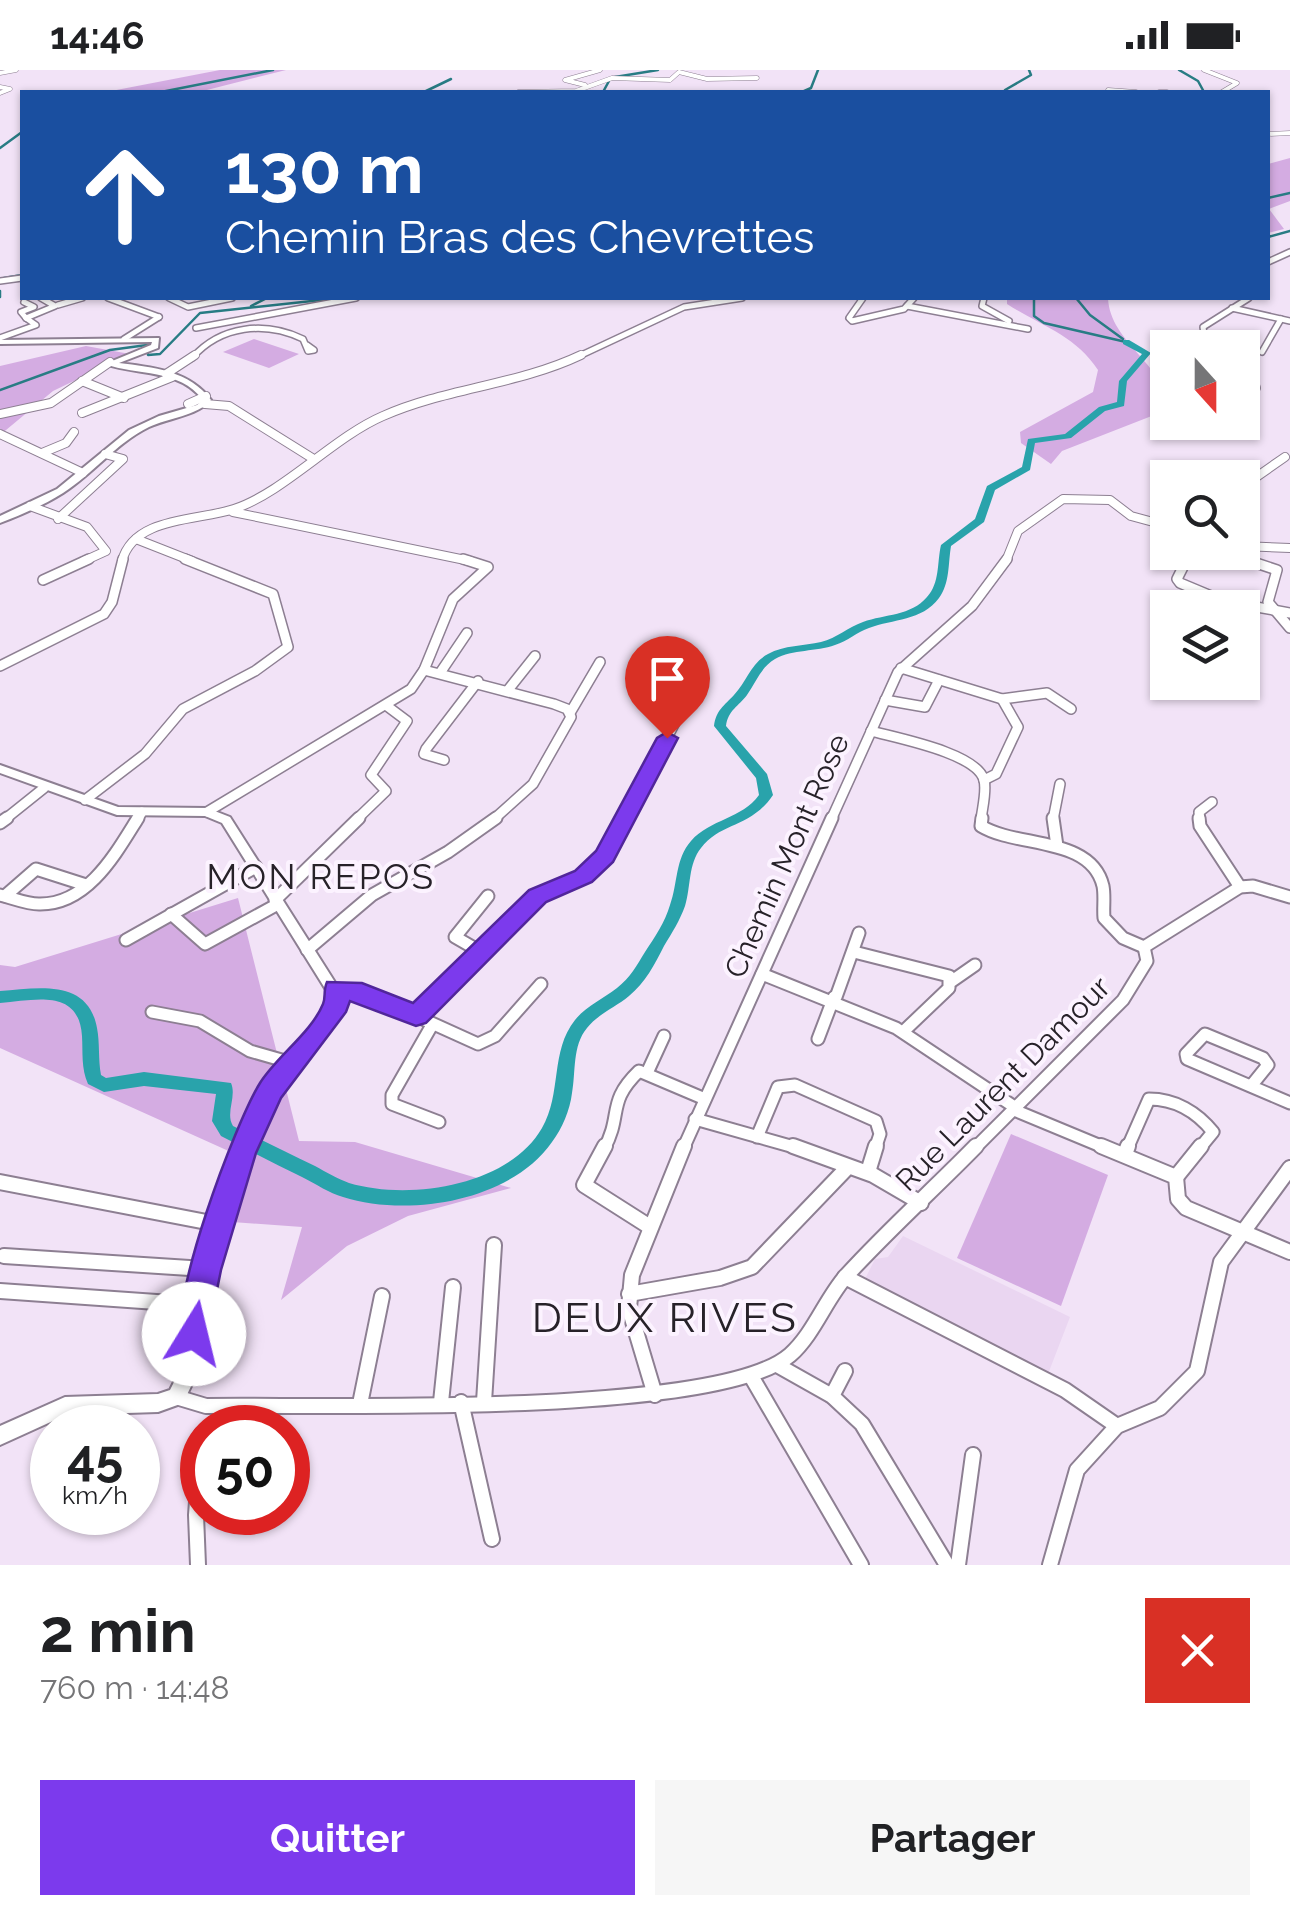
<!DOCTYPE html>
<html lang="fr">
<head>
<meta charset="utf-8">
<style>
  body { margin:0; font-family:Raleway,sans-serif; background:#f6f6f6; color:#202124; height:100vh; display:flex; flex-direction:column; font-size:38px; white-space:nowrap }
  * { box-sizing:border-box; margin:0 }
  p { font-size:32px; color:#757577 }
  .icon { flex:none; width:55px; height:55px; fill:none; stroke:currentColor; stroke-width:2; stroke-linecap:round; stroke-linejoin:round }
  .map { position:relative; height:1495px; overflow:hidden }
  .drawer { display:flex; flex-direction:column; background:#fff; flex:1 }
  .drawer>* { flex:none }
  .banner { position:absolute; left:20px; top:20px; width:1250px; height:210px; border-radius:0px; box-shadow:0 2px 8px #0004; background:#1a4fa0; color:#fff; overflow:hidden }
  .needle { width:65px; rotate:159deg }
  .tools { position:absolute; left:1150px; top:260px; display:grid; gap:20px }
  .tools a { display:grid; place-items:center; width:110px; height:110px; border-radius:0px; background:#fff; box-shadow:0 2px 8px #0004; font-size:50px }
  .speed { position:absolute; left:30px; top:1335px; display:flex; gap:20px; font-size:50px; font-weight:700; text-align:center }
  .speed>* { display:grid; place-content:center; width:130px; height:130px; border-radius:50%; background:#fff; box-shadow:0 2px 8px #0004; line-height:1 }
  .speed small { font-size:25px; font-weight:400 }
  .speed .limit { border:15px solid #d22; background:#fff; color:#111 }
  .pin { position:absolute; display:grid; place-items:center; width:85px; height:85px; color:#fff; margin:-102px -42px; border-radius:50% 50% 50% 0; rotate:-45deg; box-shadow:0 0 10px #0007 }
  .pin .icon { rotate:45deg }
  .me { position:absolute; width:110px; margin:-55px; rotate:9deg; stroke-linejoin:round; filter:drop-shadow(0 0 8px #0008) }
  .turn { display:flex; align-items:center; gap:35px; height:210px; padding:0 40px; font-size:45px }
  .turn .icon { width:130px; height:130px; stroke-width:2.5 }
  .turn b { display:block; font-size:70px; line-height:85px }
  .round { display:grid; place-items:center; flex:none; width:105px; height:105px; border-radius:0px; background:#f6f6f6 }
  .summary { display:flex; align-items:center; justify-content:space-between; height:170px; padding:0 40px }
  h1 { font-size:60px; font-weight:700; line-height:75px }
  .button { display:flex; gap:20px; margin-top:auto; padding:20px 40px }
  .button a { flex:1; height:115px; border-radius:0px; background:#7c3aed; color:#fff; font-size:40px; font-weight:700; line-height:115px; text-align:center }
  .button a+a { background:#f6f6f6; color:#202124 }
  .status { display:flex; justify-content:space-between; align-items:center; height:70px; padding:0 50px; background:#fff; direction:ltr }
  .status svg { height:28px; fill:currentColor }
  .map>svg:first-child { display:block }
</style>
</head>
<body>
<div class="status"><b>14:46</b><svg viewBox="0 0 49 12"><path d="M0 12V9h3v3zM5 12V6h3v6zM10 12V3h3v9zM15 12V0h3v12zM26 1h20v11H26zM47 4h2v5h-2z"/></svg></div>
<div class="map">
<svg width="1290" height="1495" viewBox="0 0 1290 1495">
  <rect width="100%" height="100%" fill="#f2e3f7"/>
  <path fill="#ead6f1" d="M903,1166L1070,1247L1048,1304L863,1213L875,1189L888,1187Z"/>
  <g fill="#d4ace2">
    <path d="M220,0H286L199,22H106Z"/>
    <path d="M1290,88V131L1269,139L1284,159L1268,163V94Z"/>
    <path d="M1007,228H1108C1110,274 1168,295 1167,340L1062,381L1051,394L1021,373L1020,362L1093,322L1098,300C1075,265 1041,256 1007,234Z"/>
    <path d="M254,269L299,284L269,298L223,282Z"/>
    <path d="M86,276L130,284L53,321L0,365V296Z"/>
    <path d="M238,828L299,1071L355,1072L511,1118L408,1146L347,1176L281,1230L302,1157L232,1152L253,1092L0,978V895L15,897Z"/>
    <path d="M1011,1064L1108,1105L1061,1236L957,1188Z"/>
  </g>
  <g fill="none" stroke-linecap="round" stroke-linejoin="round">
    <g stroke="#287c84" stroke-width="2.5">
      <path d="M1179,0L1198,11L1204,22"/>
      <path d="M615,7L658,0"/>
      <path d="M161,22L273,0"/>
      <path d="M424,22L451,9"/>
      <path d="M603,22L609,11"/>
      <path d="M802,22L811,18L818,0"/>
      <path d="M1009,22L1005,20L1031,5L1029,0"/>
      <path d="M0,78L22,62"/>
      <path d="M1268,128L1290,123"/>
      <path d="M1268,167L1290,161"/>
      <path d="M4,208L22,205"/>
      <path d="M0,221V227"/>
      <path d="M1034,228V246L1044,253L1126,272"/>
      <path d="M1076,228L1090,245L1123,269"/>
      <path d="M251,236L267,228"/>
      <path d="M0,320L110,280L147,275L148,285L160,284L200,243L340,228"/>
    </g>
    <path fill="#29a3ab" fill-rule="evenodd" d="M1123,270H1129L1151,283L1127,311L1124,336L1105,341L1071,368L1035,373L1030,400L995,420L984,452L951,476C948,494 950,513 939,528C922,551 893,549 869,558C857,562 848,571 835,575C816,582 793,579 775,589C761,597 756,612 747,625C739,636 728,640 726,656L767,704L773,725C751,758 721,752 701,778C688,794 691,817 685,836C680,850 672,863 664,876C655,894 645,913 629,926C616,937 598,944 587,958C572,976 576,1002 572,1023C570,1040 562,1059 552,1072C511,1131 409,1148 343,1127C329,1123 316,1114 302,1107C275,1094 248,1080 221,1066L212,1051L216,1024L144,1016L104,1022L88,1014C81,998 83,983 82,966C79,918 35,930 0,933V921C38,918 88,908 97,958C100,973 98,989 101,1005L106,1008L144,1002L231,1013C237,1027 225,1043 233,1056C260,1069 288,1083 315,1096C326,1102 338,1109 349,1113C409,1131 509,1116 542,1058C562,1024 550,981 575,950C586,936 603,929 617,918C630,908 637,895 645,882C655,867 665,852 670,835C678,813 675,789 691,771C710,749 742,749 759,725L756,708L714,656C716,640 724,636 734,625C747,611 751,593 768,584C784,575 804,576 821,572C837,568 848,557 863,552C885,544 911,546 927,527C940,513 937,492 941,475L975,449L987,416L1022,397L1028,369L1065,364L1099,337L1117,332L1119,311L1142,284L1123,274Z"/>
    <g stroke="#8d7f92" stroke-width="5">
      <g id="minor-far5">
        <path d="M1204,0L1237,13L1222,22"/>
        <path d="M0,3L16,0"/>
        <path d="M585,15L565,10L600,0"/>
        <path d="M0,17L10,19L0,23"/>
        <path d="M1108,20L1136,22"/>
        <path d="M518,22L576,21L612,8L670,10L679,2L707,9L757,8"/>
        <path d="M1159,22H1167"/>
        <path d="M1268,64L1290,63"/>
      </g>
    </g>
    <g stroke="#8d7f92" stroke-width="8">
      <g id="minor-far4">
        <path d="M1268,192L1290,182"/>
        <path d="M0,211L22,208"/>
        <path d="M108,228L159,247"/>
        <path d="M169,228L188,237L232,228"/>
        <path d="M863,228L849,248L852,251L904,239L914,228"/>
        <path d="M984,228L982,236L1009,251"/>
        <path d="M24,232L34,237L21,242L26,248"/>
        <path d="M58,235L82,228"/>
        <path d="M907,236L1028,259"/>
        <path d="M1232,238L1290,251"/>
        <path d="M26,248L55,236L41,228"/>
        <path d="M196,258L356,228"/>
        <path d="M0,268L36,255L26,248"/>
        <path d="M124,269L159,247"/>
        <path d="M1206,278L1203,257L1249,228"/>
        <path d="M1262,282L1281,249"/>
        <path d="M192,288C221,255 265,251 303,269L308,281L314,280L307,275"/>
        <path d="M575,288L684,237L742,228"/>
      </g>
    </g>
    <g stroke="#8d7f92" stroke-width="10">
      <g id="minor-far3">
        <path d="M1242,294L1250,300L1256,318"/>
        <path d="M166,304L195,285"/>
        <path d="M82,311L124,328"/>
        <path d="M188,334L206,326"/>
        <path d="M205,334L229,336L312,388"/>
        <path d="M82,343L172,307"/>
        <path d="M0,344L51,333L110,292"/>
        <path d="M0,364L83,403"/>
        <path d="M42,383L66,373L74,362"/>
        <path d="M1242,417L1285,387"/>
        <path d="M30,436L87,457L106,481L84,491"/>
        <path d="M233,442L470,491"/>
        <path d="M58,449L123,389L105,384"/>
        <path d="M136,469L192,491"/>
        <path d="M1242,476L1290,478"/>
        <path d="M122,491C134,446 199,451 234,439C283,423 334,367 383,346C446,318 518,315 581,285"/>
        <path d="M1006,491L1018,461L1063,429L1110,430L1131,446L1168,456"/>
        <path d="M1186,491L1190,482"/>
        <path d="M1251,491L1244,489L1252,478"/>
      </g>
    </g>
    <g stroke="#8d7f92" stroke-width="12">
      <g id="minor-far2">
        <path d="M1187,489L1177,509L1180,513L1223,531L1290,543"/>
        <path d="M1244,489L1277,500L1268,532L1290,558"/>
        <path d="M43,510L89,489"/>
        <path d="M0,596L104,544L112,532L123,489"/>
        <path d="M901,598L1002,629L1047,623L1071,639"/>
        <path d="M424,600L554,634L567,639L571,647L533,714L493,750"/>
        <path d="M440,603L467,563"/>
        <path d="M508,620L535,586"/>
        <path d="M885,630L925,637L939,610"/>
        <path d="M570,643L600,592"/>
        <path d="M871,661C896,668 977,683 984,710C987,721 982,739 981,750"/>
        <path d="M444,690L424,684L426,679L478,611"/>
        <path d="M984,710L996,704L1018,657L1002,629"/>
        <path d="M85,730L145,684L183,639L255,601L288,577L273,524L185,489"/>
        <path d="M207,742L411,619L424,600L453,529L488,497L463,489"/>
        <path d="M4,750L44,718"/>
        <path d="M137,750L142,742"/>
        <path d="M356,750L386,721L371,705L407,651L387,636"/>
        <path d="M624,750L681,641"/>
        <path d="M831,750L898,602L972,536L1007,489"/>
        <path d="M1053,750L1060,714"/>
        <path d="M1200,750L1199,742L1212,732"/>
      </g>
    </g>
    <g stroke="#8d7f92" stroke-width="15">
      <g id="minor-far1">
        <path d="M982,748L981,756C1017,778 1091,766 1103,816C1105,826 1103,838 1104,848L1123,868L1144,877"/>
        <path d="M1053,748L1057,776"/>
        <path d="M1199,748L1200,756L1240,817"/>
        <path d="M0,753L7,748"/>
        <path d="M0,825C13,828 26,834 39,834C88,835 116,783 138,748"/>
        <path d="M5,826L36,799L86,815"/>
        <path d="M275,830L359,748"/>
        <path d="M171,844L205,874L278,834"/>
        <path d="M126,870L256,797"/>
        <path d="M1144,877L1240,817L1253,816L1290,827"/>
        <path d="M307,880L372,825L448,782L496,748"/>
        <path d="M481,882L455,867L488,826"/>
        <path d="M854,882L949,906V918L906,959"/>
        <path d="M762,904L896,958L1016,1038"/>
        <path d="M952,911L975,895"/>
        <path d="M336,920L363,922L478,974L495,966L541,914"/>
        <path d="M836,927L859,863"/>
        <path d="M152,942L200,951L250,981L292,993"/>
        <path d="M417,946L537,826L583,806L605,786L625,748"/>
        <path d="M432,955L392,1025V1034L439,1052"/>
        <path d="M818,969L834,927"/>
        <path d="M647,1003L664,966"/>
        <path d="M1251,1016L1268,995L1263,988L1205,964L1186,984L1187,989L1290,1033"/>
        <path d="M1014,1040L1108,1079"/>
        <path d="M695,1049L801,1079"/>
        <path d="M757,1067L778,1017L795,1015L876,1051L880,1064L875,1079"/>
        <path d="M604,1079C623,1044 606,1033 639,1001L705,1029"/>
        <path d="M683,1079L832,748"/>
        <path d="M974,1079L1123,930L1147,891L1144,877"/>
        <path d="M1127,1079L1149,1029C1175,1029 1197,1042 1213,1062L1199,1079"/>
      </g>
    </g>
    <g stroke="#8d7f92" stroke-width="18">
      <g id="minor">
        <path d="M605,1076L584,1115L650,1157"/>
        <path d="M793,1076L873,1105L921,1133"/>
        <path d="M1101,1076L1176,1107L1178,1129L1186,1138L1290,1182"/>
        <path d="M1125,1084L1128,1076"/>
        <path d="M868,1102L876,1076"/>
        <path d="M1176,1107L1201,1076"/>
        <path d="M0,1112L217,1154"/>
        <path d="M4,1186L205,1199"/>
        <path d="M845,1207L1065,1320L1117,1356"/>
        <path d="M0,1221L199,1235"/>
        <path d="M629,1224L720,1208L752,1197L848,1097"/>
        <path d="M777,1295L832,1326L862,1354L947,1495"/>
        <path d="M751,1306L861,1495"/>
        <path d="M655,1325L629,1238L632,1205L684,1076"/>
        <path d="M832,1326L845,1301"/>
        <path d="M176,1327L206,1336C317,1334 717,1348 790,1285C814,1264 826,1228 847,1205C888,1160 934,1119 976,1076"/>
        <path d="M441,1332L453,1217"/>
        <path d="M461,1332L492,1469"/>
        <path d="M484,1332L494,1175"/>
        <path d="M360,1334L382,1226"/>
        <path d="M198,1495L196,1445L202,1364"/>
        <path d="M958,1495L973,1385"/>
        <path d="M1050,1495L1077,1400L1117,1356L1160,1338L1197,1301L1221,1192L1290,1098"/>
      </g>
    </g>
    <g stroke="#8d7f92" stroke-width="4">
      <g id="major">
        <path d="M159,268L158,278L119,293C153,297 190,301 211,330C197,346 168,348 149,357C116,373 93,404 63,423C44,435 21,445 0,453V446L57,419L129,360L159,346L197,335L203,330C179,298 137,306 105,294L151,275L152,272L0,274V270Z"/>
        <path d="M0,695L118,737L207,738L230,747L345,928L331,959L276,1026L256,1068L244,1102L224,1170L194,1310L183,1333L158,1342L66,1345L0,1375V1356L65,1327L158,1324L170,1320L176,1308C196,1215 213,1120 255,1035C275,995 316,970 331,928L222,753L205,746L117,745L0,703Z"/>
      </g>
    </g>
    <use href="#minor-far5" stroke="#fff" stroke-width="4"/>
    <use href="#minor-far4" stroke="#fff" stroke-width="5"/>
    <use href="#minor-far3" stroke="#fff" stroke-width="8"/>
    <use href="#minor-far2" stroke="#fff" stroke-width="9"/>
    <use href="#minor-far1" stroke="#fff" stroke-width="11"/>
    <use href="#minor" stroke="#fff" stroke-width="14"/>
    <use href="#major" fill="#fff" fill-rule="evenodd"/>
  </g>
  <path fill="#7c3aed" stroke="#51269a" stroke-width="2.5" d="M667,662L678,668L613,792L592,812L546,832L426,953L416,956L350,931L346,942L281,1028L256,1083L221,1200L206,1274L194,1279L183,1274C166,1236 236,1051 260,1013C277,986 311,963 323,934C326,927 323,921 327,912L362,913L413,933L529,820L575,801L596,781L657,668Z"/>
  <g text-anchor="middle" stroke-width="8" stroke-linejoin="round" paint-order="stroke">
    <g font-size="30" fill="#272229" stroke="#fcf3ff">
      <text transform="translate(787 786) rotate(-66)" y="10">Chemin Mont Rose</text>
      <text transform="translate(1003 1014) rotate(-45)" y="10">Rue Laurent Damour</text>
    </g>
    <g font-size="35" letter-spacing="2.5" fill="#272229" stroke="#fcf3ff">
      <text x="321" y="819">MON REPOS</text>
    </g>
    <g font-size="42" letter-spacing="2.5" fill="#272229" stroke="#fcf3ff">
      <text x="665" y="1262">DEUX RIVES</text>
    </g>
  </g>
</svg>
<div class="tools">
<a><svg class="needle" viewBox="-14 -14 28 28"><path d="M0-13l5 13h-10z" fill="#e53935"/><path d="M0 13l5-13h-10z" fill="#757577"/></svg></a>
<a><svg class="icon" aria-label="search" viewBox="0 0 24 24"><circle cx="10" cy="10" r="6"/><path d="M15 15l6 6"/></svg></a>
<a><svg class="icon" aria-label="layers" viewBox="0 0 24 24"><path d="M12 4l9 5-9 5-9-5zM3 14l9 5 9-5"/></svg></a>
</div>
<div class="speed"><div>45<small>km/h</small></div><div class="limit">50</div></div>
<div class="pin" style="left:667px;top:668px;background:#d93025"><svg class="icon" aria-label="arrive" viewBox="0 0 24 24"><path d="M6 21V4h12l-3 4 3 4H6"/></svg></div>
<svg class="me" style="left:194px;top:1264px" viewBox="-20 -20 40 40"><circle r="19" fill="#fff"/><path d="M0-13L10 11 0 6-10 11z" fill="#7c3aed"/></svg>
<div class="banner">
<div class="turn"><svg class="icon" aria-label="ahead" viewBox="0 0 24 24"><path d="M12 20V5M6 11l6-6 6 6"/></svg><div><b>130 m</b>Chemin Bras des Chevrettes</div></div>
</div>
</div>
<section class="drawer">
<div class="summary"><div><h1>2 min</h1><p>760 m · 14:48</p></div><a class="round" style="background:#d93025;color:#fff"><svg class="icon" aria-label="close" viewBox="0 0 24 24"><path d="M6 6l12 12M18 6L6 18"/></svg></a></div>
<div class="button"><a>Quitter</a><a>Partager</a></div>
</section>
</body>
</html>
